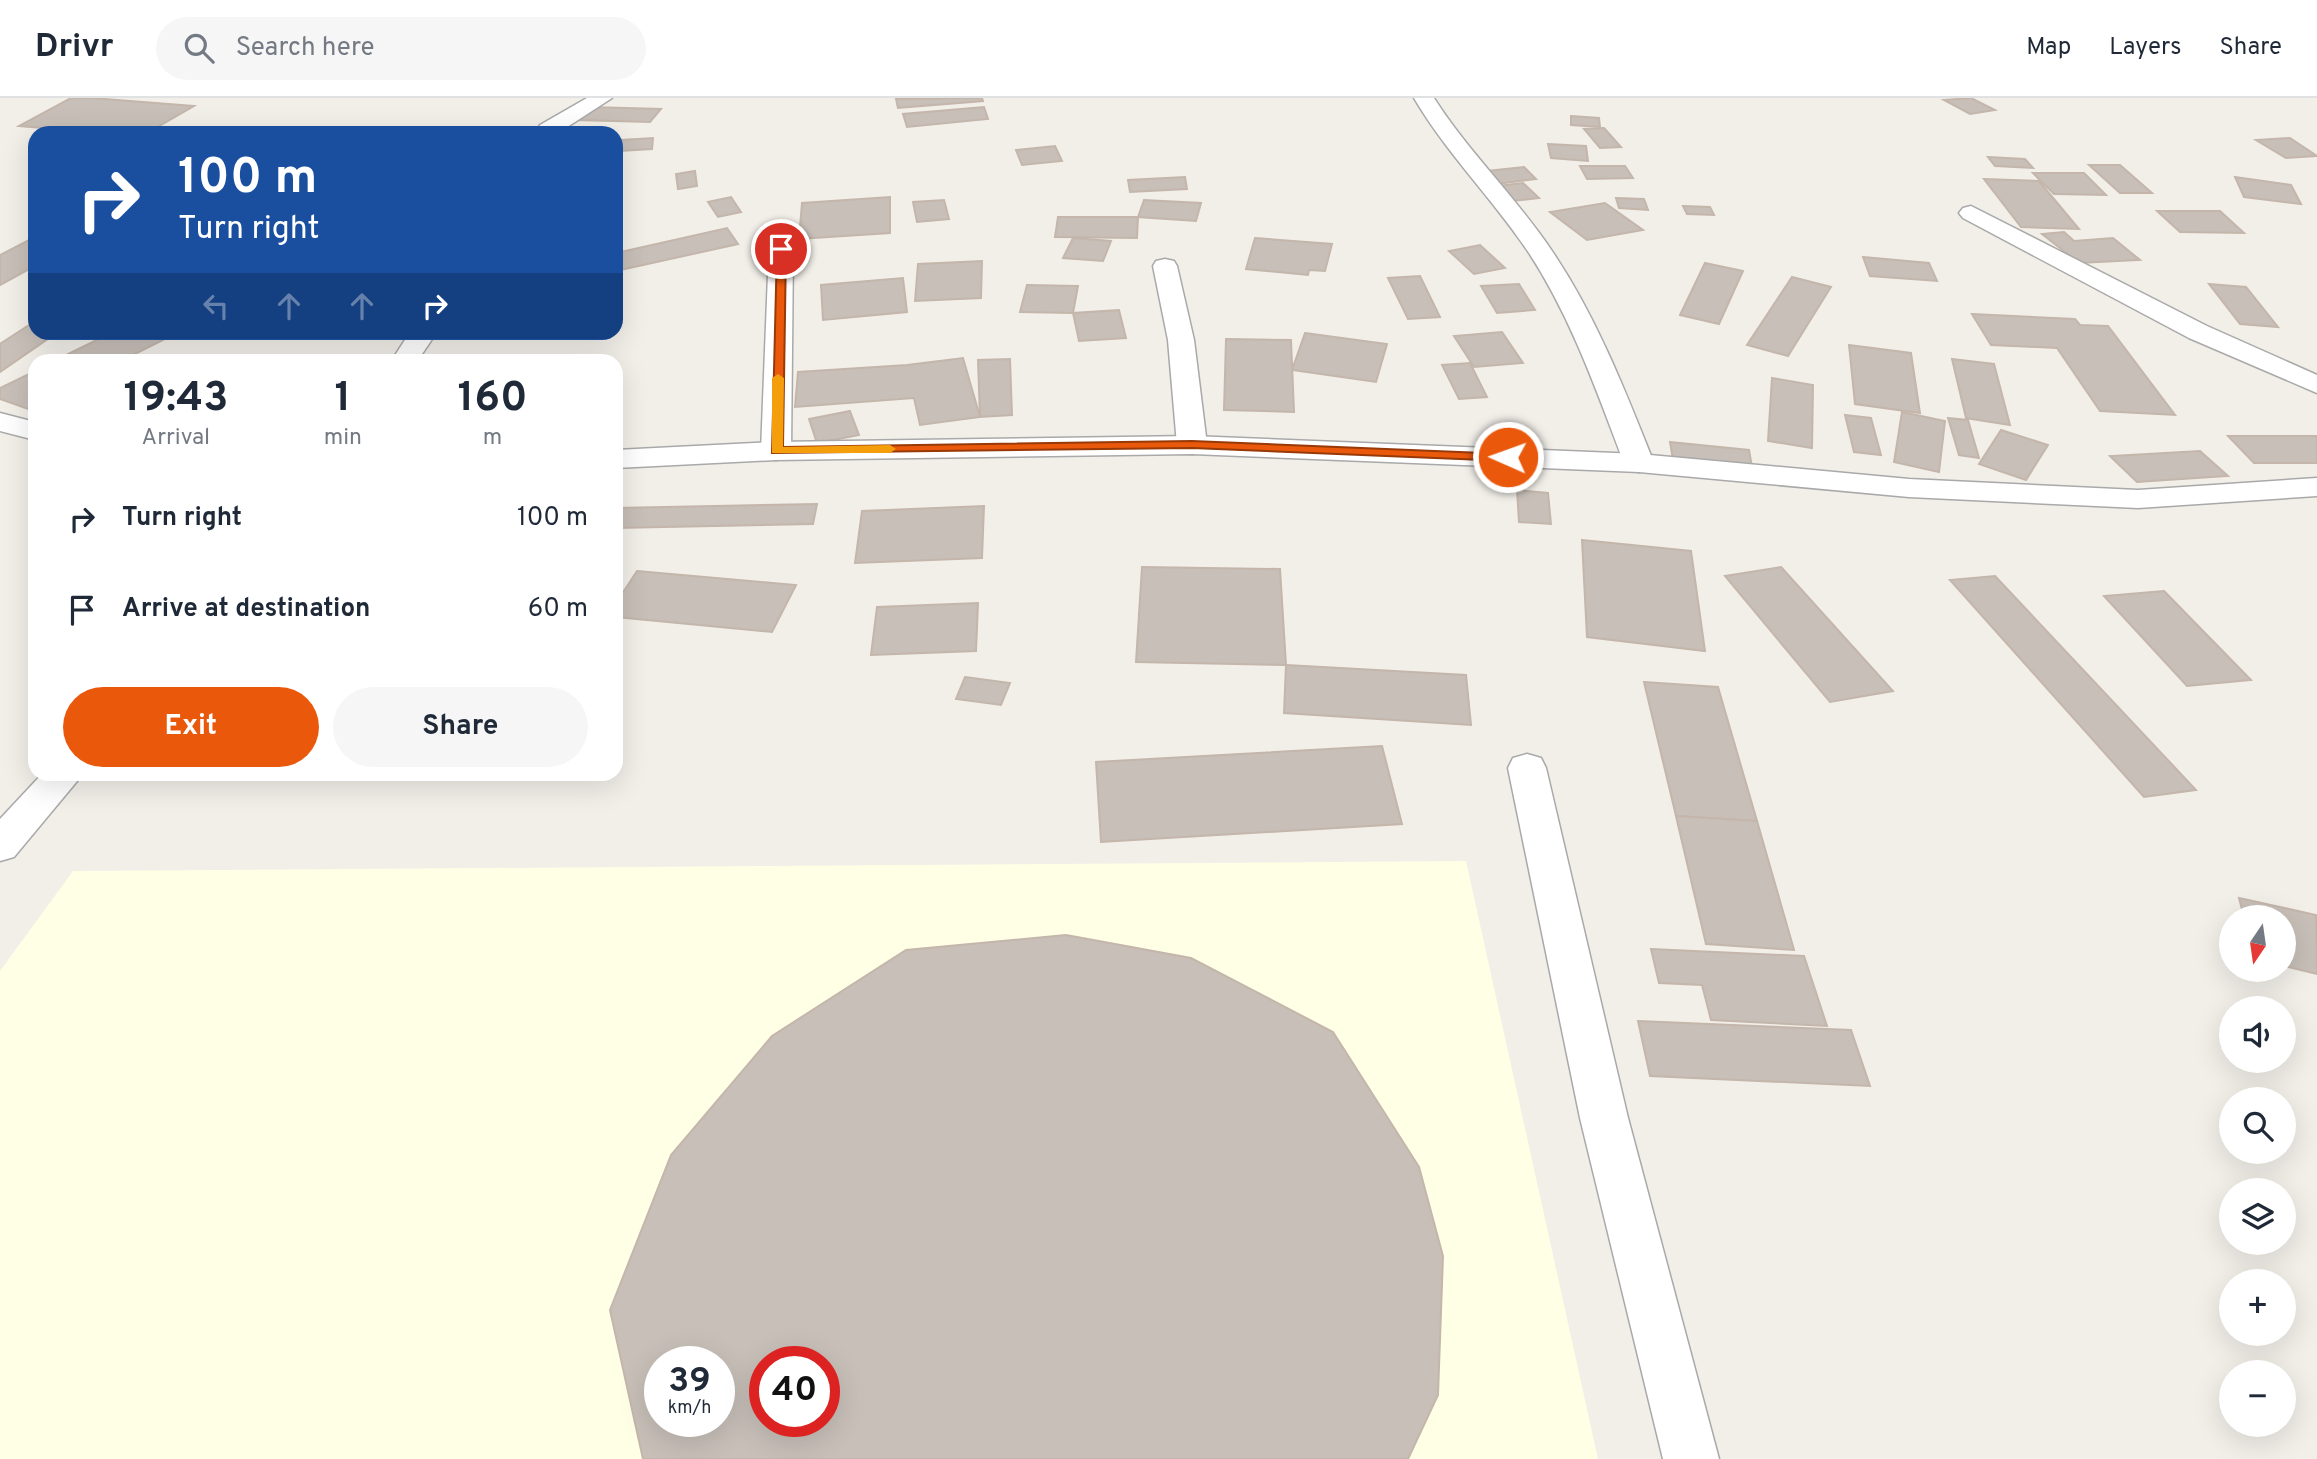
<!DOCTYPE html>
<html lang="en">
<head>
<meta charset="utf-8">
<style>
  body { margin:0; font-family:Overpass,sans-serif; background:#f6f6f7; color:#1f2937; height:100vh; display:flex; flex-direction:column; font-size:26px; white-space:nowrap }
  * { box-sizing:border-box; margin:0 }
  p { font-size:23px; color:#747a83 }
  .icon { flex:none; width:38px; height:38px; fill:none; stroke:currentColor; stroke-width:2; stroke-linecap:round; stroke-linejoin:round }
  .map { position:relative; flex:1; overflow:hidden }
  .side { position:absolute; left:28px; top:256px; width:595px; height:427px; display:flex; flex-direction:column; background:#fff; border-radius:21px; box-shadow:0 7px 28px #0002 }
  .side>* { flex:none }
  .hud { position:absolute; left:28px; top:28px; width:595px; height:214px; border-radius:21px; box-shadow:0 7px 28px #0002; background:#1a4fa0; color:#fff; overflow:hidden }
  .needle { width:46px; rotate:193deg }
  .tools { position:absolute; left:2219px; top:807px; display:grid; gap:14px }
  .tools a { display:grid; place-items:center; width:77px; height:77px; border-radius:50%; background:#fff; box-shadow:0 7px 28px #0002; font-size:35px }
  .speed { position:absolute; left:644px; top:1248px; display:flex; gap:14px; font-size:35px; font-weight:700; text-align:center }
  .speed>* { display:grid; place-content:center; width:91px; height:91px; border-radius:50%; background:#fff; box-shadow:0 7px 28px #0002; line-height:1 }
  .speed small { font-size:18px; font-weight:400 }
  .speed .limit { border:10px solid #d22; background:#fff; color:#111 }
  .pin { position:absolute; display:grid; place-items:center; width:60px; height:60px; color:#fff; margin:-30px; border:4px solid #fff; border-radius:50%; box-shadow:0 2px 7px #0007 }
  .me { position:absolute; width:77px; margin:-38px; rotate:272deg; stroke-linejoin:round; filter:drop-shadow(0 0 5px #0008) }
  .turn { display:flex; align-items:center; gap:24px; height:147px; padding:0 35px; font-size:32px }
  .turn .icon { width:91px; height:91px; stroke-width:2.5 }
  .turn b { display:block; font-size:49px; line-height:60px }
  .lanes { display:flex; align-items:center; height:66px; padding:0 35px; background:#0003; justify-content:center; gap:35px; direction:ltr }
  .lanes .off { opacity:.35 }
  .eta { display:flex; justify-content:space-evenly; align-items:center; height:119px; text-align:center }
  .eta b { font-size:42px; font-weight:700; line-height:49px }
  .button { display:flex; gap:14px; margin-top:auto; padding:14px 35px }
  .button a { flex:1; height:80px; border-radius:42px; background:#ea580c; color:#fff; font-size:28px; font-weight:700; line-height:80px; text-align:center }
  .button a+a { background:#f6f6f7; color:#1f2937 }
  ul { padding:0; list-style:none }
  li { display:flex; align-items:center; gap:21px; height:91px; padding:0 35px }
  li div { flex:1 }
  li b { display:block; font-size:26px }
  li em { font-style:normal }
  header { display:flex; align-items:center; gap:42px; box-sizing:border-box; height:98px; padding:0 35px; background:#fff; border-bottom:2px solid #e0e1e3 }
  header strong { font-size:33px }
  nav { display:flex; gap:38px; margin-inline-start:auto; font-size:24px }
  .search { width:490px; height:63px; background:#f6f6f7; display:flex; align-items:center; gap:18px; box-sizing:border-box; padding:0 24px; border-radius:38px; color:#747a83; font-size:26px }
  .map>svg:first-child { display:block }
</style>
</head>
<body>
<header>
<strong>Drivr</strong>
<div class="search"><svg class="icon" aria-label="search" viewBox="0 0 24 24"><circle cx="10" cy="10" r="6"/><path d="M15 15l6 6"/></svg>Search here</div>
<nav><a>Map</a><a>Layers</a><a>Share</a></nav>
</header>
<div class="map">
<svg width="2317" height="1361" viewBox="0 0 2317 1361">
  <rect width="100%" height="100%" fill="#f2efe9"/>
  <path fill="#ffffe5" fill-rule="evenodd" d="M1466,763L1598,1361H0V873L73,773ZM660,1264H719V1323H660ZM765,1264H824V1323H765Z"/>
  <g fill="#c7bfb8" stroke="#c4b6ab" stroke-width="2" fill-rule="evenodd">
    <path d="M71,0H92L194,8L147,35H104L19,28Z"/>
    <path d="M982,0L983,3L898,10L896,1Z"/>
    <path d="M1971,0L1995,12L1970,16L1944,2Z"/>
    <path d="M588,9L661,11L650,24L576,22Z"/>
    <path d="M984,9L988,21L907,29L903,16Z"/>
    <path d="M1571,18L1599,20L1600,29L1571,27Z"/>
    <path d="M1604,30L1621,49L1600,50L1584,31Z"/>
    <path d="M653,40L652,51L620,53L621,42Z"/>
    <path d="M2290,40L2317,58L2286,60L2256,42Z"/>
    <path d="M1548,46L1586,48L1588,63L1551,60Z"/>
    <path d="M1055,48L1062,63L1022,67L1016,52Z"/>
    <path d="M1988,59L2025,61L2033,70L1995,68Z"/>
    <path d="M2089,67H2120L2152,95H2120Z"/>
    <path d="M1580,68H1625L1633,80L1587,81Z"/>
    <path d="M1524,69L1536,81L1497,86L1486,73Z"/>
    <path d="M695,73L697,88L678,91L676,76Z"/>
    <path d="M2033,75H2084L2106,97L2054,96Z"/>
    <path d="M1185,79L1187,91L1130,94L1128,82Z"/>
    <path d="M2235,79L2291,87L2301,106L2244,99Z"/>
    <path d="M1984,81L2039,83L2079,131L2021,129Z"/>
    <path d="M1523,85L1539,100L1512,103L1497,88Z"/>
    <path d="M731,99L741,114L718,119L708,104Z"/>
    <path d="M890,99V135L799,141L802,105Z"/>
    <path d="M1616,100L1644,101L1648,112L1619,110Z"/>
    <path d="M944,102L949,121L917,124L913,104Z"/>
    <path d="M1144,102L1201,105L1196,123L1138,119Z"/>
    <path d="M1605,105L1643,132L1587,142L1550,114Z"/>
    <path d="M1683,108L1710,109L1714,117L1687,116Z"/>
    <path d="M2157,113H2220L2244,135L2180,134Z"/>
    <path d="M1058,119H1138L1137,140L1055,139Z"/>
    <path d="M727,130L738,146L616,173V155Z"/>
    <path d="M2064,134L2074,143L2113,140L2140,162L2079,165L2042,136Z"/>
    <path d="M35,139V168L0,187V157Z"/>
    <path d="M1073,140L1111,143L1103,163L1063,160Z"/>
    <path d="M1255,140L1332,146L1325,173L1309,172L1308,177L1246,171Z"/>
    <path d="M1480,147L1505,170L1474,176L1449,153Z"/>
    <path d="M1863,159L1929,165L1937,183L1870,178Z"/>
    <path d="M982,163L981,200L915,203L918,166Z"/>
    <path d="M1705,165L1743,173L1719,226L1680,217Z"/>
    <path d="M1420,178L1440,219L1408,221L1388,180Z"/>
    <path d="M1792,179L1831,189L1788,258L1747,247Z"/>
    <path d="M903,180L907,214L823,222L821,187Z"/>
    <path d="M1519,186L1535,212L1497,215L1481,188Z"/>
    <path d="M2209,186L2246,189L2278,229L2240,226Z"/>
    <path d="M1027,187L1078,188L1073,215L1020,214Z"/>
    <path d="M1119,212L1126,240L1079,243L1073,215Z"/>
    <path d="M1972,216L2075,221L2080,227L2108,228L2175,317L2100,313L2057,250L1991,247Z"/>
    <path d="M35,223V234H58L0,274V246Z"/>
    <path d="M113,234H150L167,240L123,262H56Z"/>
    <path d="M1502,234L1523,265L1474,269L1454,238Z"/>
    <path d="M1305,235L1387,246L1376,284L1292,272Z"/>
    <path d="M1226,241L1291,242L1294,314L1224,312Z"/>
    <path d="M1849,247L1911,255L1920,315L1855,306Z"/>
    <path d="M963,260L980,319L920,327L914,300L795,309L798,274L907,267Z"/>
    <path d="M1010,261L1012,317L980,319L978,262Z"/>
    <path d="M1952,261L1994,266L2010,327L1966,320Z"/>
    <path d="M1470,265L1487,299L1459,301L1442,267Z"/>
    <path d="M35,273V308L28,311L0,301V290Z"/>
    <path d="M1772,280L1813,287L1812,350L1768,343Z"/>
    <path d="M850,313L859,337L817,345L809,321Z"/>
    <path d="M1902,314L1945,323L1939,374L1894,364Z"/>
    <path d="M1845,317L1871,320L1881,357L1854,354Z"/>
    <path d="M1948,320L1968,322L1979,360L1959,357Z"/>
    <path d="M2001,332L2048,347L2026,382L1979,366Z"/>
    <path d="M2228,338H2317V365H2254Z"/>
    <path d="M1670,344L1749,352L1752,369L1673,362Z"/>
    <path d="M2200,353L2228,378L2137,384L2110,358Z"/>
    <path d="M1517,392L1548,395L1551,426L1519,424Z"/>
    <path d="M817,406L813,426L616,430V410Z"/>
    <path d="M984,408L982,460L855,465L862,413Z"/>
    <path d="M1582,442L1691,453L1705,553L1587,539Z"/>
    <path d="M1142,469L1280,471L1286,567L1136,564Z"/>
    <path d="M1781,469L1893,593L1830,604L1725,478Z"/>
    <path d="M637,473L796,487L772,534L616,519V505Z"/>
    <path d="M1995,478L2196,692L2144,699L1950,482Z"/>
    <path d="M2164,493L2251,582L2187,588L2104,498Z"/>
    <path d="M978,505L976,553L871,557L877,509Z"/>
    <path d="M1286,567L1466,577L1471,627L1284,615Z"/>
    <path d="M965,579L1010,585L1001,607L956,601Z"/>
    <path d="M1644,584L1718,589L1757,723L1676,718Z"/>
    <path d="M1382,648L1402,726L1101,744L1096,664Z"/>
    <path d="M1676,718L1757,723L1794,852L1706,846Z"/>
    <path d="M2239,800L2316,817L2317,876L2284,868V819H2244Z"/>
    <path d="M1066,837L1191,860L1333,934L1419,1069L1443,1158L1438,1297L1408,1361H643L610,1212L671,1057L772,938L906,852ZM660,1264H719V1323H660ZM765,1264H824V1323H765Z"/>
    <path d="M1651,851L1804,858L1827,928L1711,922L1702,887L1659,885Z"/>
    <path d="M1638,923L1851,932L1870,988L1650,978Z"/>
  </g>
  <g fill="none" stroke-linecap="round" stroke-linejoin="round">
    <g stroke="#a9a9a9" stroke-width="3">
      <g id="minor">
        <path d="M587,0H612L558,35H539L537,32L540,27Z"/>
        <path d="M1414,0H1434C1469,55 1516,99 1552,153C1596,218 1625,292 1654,365L1650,371L1639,374L1628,371L1624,365C1597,294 1571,219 1529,155C1493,101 1447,56 1414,0Z"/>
        <path d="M1971,108L2207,228L2317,277V295L2189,240L1963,120L1959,115L1963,110Z"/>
        <path d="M781,144L790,146L793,151L791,353L787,359L776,362L765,359L761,353L769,151L772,146Z"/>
        <path d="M1165,161L1174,163L1177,168L1194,242L1207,347L1202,353L1192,356L1182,353L1177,347L1168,242L1153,168L1156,163Z"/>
        <path d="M410,234H437L418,262H392Z"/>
        <path d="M1527,656L1541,660L1546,670L1628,1020L1719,1361H1663L1580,1020L1508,670L1513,660Z"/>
        <path d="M42,676H83L14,759L0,763V721Z"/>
      </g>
    </g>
    <g stroke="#a9a9a9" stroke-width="3">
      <g id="tertiary">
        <path d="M0,315L35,324V342L0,333Z"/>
        <path d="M1192,338L1639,356L1909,381L2138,392L2317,380V398L2138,410L1909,399L1639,374L1192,356L776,362L616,370V352L776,344Z"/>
      </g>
    </g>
    <use href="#minor" fill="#fff" fill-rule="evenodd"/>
    <use href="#tertiary" fill="#fff" fill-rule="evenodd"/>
  </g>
  <path fill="#ea580c" stroke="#983908" stroke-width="2" d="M777,149L786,151L783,349L1192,343L1508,356L1514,359L1508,363L1192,350L772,355Z"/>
  <path fill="#f59e0b" d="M778,276L784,280L783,349L890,347L896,351L890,355H772V280Z"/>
</svg>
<div class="tools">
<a><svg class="needle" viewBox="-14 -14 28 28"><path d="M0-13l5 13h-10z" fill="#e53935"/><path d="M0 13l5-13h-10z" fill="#747a83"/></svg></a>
<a><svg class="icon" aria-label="sound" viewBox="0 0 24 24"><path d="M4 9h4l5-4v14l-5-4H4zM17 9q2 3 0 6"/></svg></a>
<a><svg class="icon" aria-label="search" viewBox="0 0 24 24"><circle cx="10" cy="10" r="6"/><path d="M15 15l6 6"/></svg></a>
<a><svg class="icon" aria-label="layers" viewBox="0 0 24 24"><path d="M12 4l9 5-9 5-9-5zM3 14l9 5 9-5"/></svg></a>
<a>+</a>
<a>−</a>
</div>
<div class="speed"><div>39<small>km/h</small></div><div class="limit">40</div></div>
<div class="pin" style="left:781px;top:151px;background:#d93025"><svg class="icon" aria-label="arrive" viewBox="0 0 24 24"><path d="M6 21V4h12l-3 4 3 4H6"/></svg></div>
<svg class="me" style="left:1508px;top:359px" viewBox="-20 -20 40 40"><circle r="17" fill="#ea580c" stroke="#fff" stroke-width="3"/><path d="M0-11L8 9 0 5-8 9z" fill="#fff"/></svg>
<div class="hud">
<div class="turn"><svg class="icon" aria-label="right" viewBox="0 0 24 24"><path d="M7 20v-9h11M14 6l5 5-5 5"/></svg><div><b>100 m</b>Turn right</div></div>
<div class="lanes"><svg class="icon off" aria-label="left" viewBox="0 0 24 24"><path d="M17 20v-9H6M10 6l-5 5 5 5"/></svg><svg class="icon off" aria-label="ahead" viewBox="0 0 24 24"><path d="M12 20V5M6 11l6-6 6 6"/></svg><svg class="icon off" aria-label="ahead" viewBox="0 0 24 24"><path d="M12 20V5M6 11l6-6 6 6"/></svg><svg class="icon" aria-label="right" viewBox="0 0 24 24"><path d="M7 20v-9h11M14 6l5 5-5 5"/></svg></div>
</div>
<section class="side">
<div class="eta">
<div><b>19:43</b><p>Arrival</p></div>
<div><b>1</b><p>min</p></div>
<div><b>160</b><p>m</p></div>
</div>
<ul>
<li><svg class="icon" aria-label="right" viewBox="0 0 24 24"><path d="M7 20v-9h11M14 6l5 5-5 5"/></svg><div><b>Turn right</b></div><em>100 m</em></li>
<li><svg class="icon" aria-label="arrive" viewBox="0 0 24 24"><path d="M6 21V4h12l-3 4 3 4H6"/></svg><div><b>Arrive at destination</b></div><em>60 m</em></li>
</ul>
<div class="button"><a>Exit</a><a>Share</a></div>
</section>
</div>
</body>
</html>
